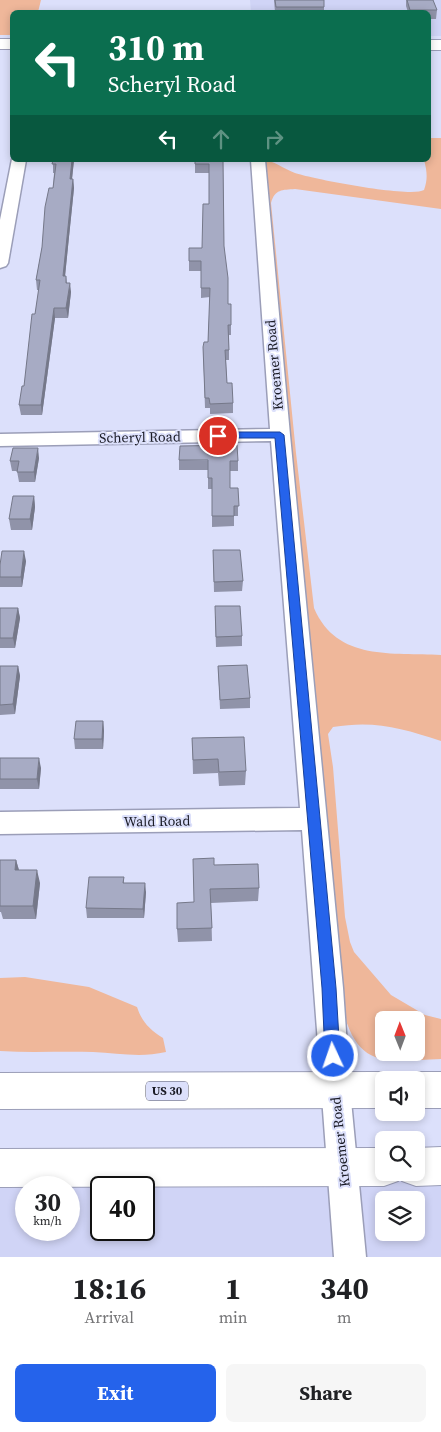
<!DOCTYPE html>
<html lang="en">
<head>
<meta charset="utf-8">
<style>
  body { margin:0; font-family:"Source Serif 4",serif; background:#f6f6f6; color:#202124; height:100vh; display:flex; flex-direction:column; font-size:19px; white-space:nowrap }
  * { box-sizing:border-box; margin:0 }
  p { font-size:16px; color:#757577 }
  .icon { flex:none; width:28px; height:28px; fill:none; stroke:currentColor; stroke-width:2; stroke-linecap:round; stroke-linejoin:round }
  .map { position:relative; height:1257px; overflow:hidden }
  .drawer { display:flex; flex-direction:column; background:#fff; flex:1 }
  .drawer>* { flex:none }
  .hud { position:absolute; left:10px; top:10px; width:421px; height:152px; border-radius:8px; box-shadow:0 2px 8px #0003; background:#0b6e4f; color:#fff; overflow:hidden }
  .needle { width:32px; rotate:359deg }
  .buttons { position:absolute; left:375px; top:1011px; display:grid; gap:10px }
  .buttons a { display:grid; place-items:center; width:50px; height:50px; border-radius:8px; background:#fff; box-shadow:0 2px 8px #0003; font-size:25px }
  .speed { position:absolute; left:15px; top:1176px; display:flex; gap:10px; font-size:25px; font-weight:700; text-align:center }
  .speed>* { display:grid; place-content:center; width:65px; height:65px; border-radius:50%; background:#fff; box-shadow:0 2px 8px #0003; line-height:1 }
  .speed small { font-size:12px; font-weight:400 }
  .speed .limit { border:2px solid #111; border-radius:8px; background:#fff; color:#111 }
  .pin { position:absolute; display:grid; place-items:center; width:42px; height:42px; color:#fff; margin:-21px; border:2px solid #fff; border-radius:50%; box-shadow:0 1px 5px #0007 }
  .me { position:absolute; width:55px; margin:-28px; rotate:357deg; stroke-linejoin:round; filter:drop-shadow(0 0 4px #0008) }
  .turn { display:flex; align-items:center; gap:18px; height:105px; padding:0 15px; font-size:22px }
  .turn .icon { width:65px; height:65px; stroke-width:2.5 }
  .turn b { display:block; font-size:35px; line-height:42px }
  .lanes { display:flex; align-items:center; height:48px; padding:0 15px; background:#0003; justify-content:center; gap:25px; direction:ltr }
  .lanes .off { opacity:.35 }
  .eta { display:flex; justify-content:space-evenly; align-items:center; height:85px; text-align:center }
  .eta b { font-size:30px; font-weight:700; line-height:35px }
  .cta { display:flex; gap:10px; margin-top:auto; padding:10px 15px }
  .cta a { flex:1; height:58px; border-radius:8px; background:#2563eb; color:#fff; font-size:20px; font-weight:700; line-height:58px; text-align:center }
  .cta a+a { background:#f6f6f6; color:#202124 }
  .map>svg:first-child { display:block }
</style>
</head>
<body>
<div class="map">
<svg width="441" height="1257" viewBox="0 0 441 1257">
  <rect width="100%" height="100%" fill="#dce0fb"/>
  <g fill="#d0d4f6" fill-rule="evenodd">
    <path d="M250,0H441V36H429V12H251Z"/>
    <path d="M441,1167V1257H0V1175L416,1172ZM26,1188H69V1230H26ZM101,1188H144V1230H101ZM384,1200H416V1232H384Z"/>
  </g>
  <g fill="#efb79a" fill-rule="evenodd">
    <path d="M0,0H41L38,12H12V35H0Z"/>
    <path d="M429,138H441V209L295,189C282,190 275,189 271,203L296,453L314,608C337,662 393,652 441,655V741C402,728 374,720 333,727L328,734L333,767L345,917L350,942L354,952L391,995L425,1015L441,1019V1059C395,1060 361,1072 345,1017L263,160C273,160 284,169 295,173C313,179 411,198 424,190C428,179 427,171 424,160H429ZM384,1020H416V1052H384Z"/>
    <path d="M25,977L89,987L137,1007C142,1022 149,1029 163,1038L166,1052C140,1058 118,1053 93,1052C62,1051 31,1053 0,1051V978Z"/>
  </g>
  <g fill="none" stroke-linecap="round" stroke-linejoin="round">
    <g stroke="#9b9eb8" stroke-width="3">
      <g id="minor">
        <path d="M12,159L26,160L8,263L6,266L0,268V220Z"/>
        <path d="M251,160H265L290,435L343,988L350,1090L366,1257H334L302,830L0,834V812L300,808L271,441L0,446V434L270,429Z"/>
      </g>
    </g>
    <g stroke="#9b9eb8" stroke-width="2">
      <g id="major">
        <rect x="0" y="39" width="12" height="10"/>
        <rect x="429" y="40" width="12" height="10"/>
      </g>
    </g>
    <g stroke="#9b9eb8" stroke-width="2">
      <g id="highway">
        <path d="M384,1072L397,1077L398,1080H384V1108L0,1109V1073Z"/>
        <path d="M416,1072H441V1108H416V1080H402L403,1077Z"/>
        <path d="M441,1147V1185L416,1186L402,1181L400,1175L398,1181L384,1186L0,1187V1149L384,1148V1172H416V1148Z"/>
      </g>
    </g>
    <use href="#minor" fill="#fff" fill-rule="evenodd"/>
    <use href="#major" fill="#fff" fill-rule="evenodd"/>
    <use href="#highway" fill="#fff" fill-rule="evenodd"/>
  </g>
  <g fill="#9093a9">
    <path d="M274,0H324V12H275Z"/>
    <path d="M406,0H433L437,10L436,19H429V12H408L406,6Z"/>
    <path d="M53,160H74L72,179H73L74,188L65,276H66L67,283L71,292L68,318H55L42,415H21L19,405L24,386L39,290H37L36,280L53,188L54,173H53Z"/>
    <path d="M195,160H223L224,246L228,304H231V335H229V360H226L227,383L233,403V413L210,414V408H205L203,347L208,342L210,297L201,298V271H189V248H202L209,204V173H195Z"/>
    <path d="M39,458L35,482H19L17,471H12L10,461Z"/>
    <path d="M179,460L238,461V471H230V488H238V516H234V526L212,527V489H208V470H179Z"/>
    <path d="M34,496L35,507L32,530H11L9,519Z"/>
    <path d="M213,550L243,581L242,591L214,592Z"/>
    <path d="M26,561L22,587H0V565Z"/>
    <path d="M0,608H18L20,618L15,648H0Z"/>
    <path d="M215,616L242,636V646L216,647Z"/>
    <path d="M0,666H18L20,676L15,714L0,715Z"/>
    <path d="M218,666L250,698V708L220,709Z"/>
    <path d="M103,721L104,731L103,749H75L74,739Z"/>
    <path d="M192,738L246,771L245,785L219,786L218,773L193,774Z"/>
    <path d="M0,758L41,768L39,789H0Z"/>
    <path d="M0,860H16L19,870L40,883L36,919H3L1,912H0Z"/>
    <path d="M214,865L259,888L258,901L211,903L212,941L178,942L177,929L194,902Z"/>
    <path d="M124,877V883L146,892L144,918H87L86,908Z"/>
  </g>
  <g fill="#757889">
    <path d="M72,160H74L71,188L70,179Z"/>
    <path d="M73,179L74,188L64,286L63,276Z"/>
    <path d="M70,283L71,292L68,318L66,308Z"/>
    <path d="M54,308L55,318L42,415L41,405Z"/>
    <path d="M38,448L39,458L35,482L34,472Z"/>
    <path d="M34,496L35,507L32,530L30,519Z"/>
    <path d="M24,551L26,561L22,587L21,577Z"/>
    <path d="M18,608L20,618L15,648L13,638Z"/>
    <path d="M18,666L20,676L15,714L13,704Z"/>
    <path d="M103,721L104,731L103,749L102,739Z"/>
    <path d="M39,758L41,768L39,789L37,779Z"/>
    <path d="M16,860L20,874L15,870Z"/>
    <path d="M37,870L40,883L36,919L33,906Z"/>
    <path d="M145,883L146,892L144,918L143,909Z"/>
  </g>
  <g fill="#a7abc4" stroke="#757889">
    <path d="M275,0H324V7H276Z"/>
    <path d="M407,0H433L437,10H410Z"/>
    <path d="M53,160H72L70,179H73L63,276H66V283H70L66,308H54L41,405H19L22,386H24L32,314H35L40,280H36L42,247L45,207L49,188H53L56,164H52Z"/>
    <path d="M195,160H223L224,246L228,278V304H231V325H228L229,350H225L227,383H232L233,403L210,404L209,398H205L203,347L204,342H208L210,288H201V261H189V248H202L203,204H209V164H195Z"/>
    <path d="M237,445L238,461H230V488H238L239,506H234V516H212V478H208V460H179L180,446Z"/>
    <path d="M13,448H38L34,472H17L19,461H10Z"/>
    <path d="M13,496H34L30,519H9Z"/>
    <path d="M213,550H240L243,581L214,582Z"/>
    <path d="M2,551H24L21,577H0V565Z"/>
    <path d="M215,606H240L242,636L216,637Z"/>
    <path d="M0,608H18L13,638H0Z"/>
    <path d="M247,665L250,698L220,700L218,666Z"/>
    <path d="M0,666H18L13,704L0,705Z"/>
    <path d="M76,721H103L102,739H74Z"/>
    <path d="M244,737L246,771L219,772L218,759L193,760L192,738Z"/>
    <path d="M0,758H39L37,779H0Z"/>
    <path d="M214,858V865L258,864L259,888L210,889L212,928L177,929V903L194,902L193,859Z"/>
    <path d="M0,860H16L15,870H37L33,906H0Z"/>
    <path d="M89,877H124L123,883H145L143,909L86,908Z"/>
  </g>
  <path fill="#2563eb" stroke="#184099" d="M218,432H280L284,435L336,988L340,1056L338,1061L333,1063L327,1061L325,1056L322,988L275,438H215L213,436Z"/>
  <g text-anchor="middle" stroke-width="4" stroke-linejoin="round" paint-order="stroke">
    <rect fill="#dce0fb" stroke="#555766" stroke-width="1" x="146" y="1081.5" width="42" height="19" rx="4"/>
    <g font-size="12" font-weight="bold" fill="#1b1c26">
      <text x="167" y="1095">US 30</text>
    </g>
    <g font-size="14" fill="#1b1c26" stroke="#dce0fb">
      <text transform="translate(274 365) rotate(-95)" y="5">Kroemer Road</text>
      <text transform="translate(140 437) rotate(-1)" y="5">Scheryl Road</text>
      <text transform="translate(157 821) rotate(-1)" y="5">Wald Road</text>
      <text transform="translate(340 1142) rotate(-96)" y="5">Kroemer Road</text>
    </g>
  </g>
</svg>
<div class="buttons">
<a><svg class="needle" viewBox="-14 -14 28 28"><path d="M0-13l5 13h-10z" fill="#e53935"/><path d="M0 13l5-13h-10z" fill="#757577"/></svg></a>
<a><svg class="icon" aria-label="sound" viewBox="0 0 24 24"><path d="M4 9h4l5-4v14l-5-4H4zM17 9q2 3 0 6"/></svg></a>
<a><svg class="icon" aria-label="search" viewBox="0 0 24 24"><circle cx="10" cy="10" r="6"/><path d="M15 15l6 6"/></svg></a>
<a><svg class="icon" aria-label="layers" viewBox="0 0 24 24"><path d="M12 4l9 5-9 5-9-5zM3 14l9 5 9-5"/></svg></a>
</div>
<div class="speed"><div>30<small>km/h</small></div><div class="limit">40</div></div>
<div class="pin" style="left:218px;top:436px;background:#d93025"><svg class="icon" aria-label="arrive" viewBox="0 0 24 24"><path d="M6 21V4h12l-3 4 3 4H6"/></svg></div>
<svg class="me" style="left:333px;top:1056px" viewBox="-20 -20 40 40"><circle r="17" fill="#2563eb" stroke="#fff" stroke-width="3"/><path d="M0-11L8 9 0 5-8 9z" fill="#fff"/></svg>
<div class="hud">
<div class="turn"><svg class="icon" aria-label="left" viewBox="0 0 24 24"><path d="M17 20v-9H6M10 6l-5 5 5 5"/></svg><div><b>310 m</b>Scheryl Road</div></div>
<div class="lanes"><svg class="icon" aria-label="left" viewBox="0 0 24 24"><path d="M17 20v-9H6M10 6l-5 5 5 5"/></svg><svg class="icon off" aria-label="ahead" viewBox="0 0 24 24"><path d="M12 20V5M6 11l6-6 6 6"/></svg><svg class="icon off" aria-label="right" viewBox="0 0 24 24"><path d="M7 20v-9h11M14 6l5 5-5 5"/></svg></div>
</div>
</div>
<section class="drawer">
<div class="eta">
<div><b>18:16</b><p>Arrival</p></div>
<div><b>1</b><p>min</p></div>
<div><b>340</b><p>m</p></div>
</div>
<div class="cta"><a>Exit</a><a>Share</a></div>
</section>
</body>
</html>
